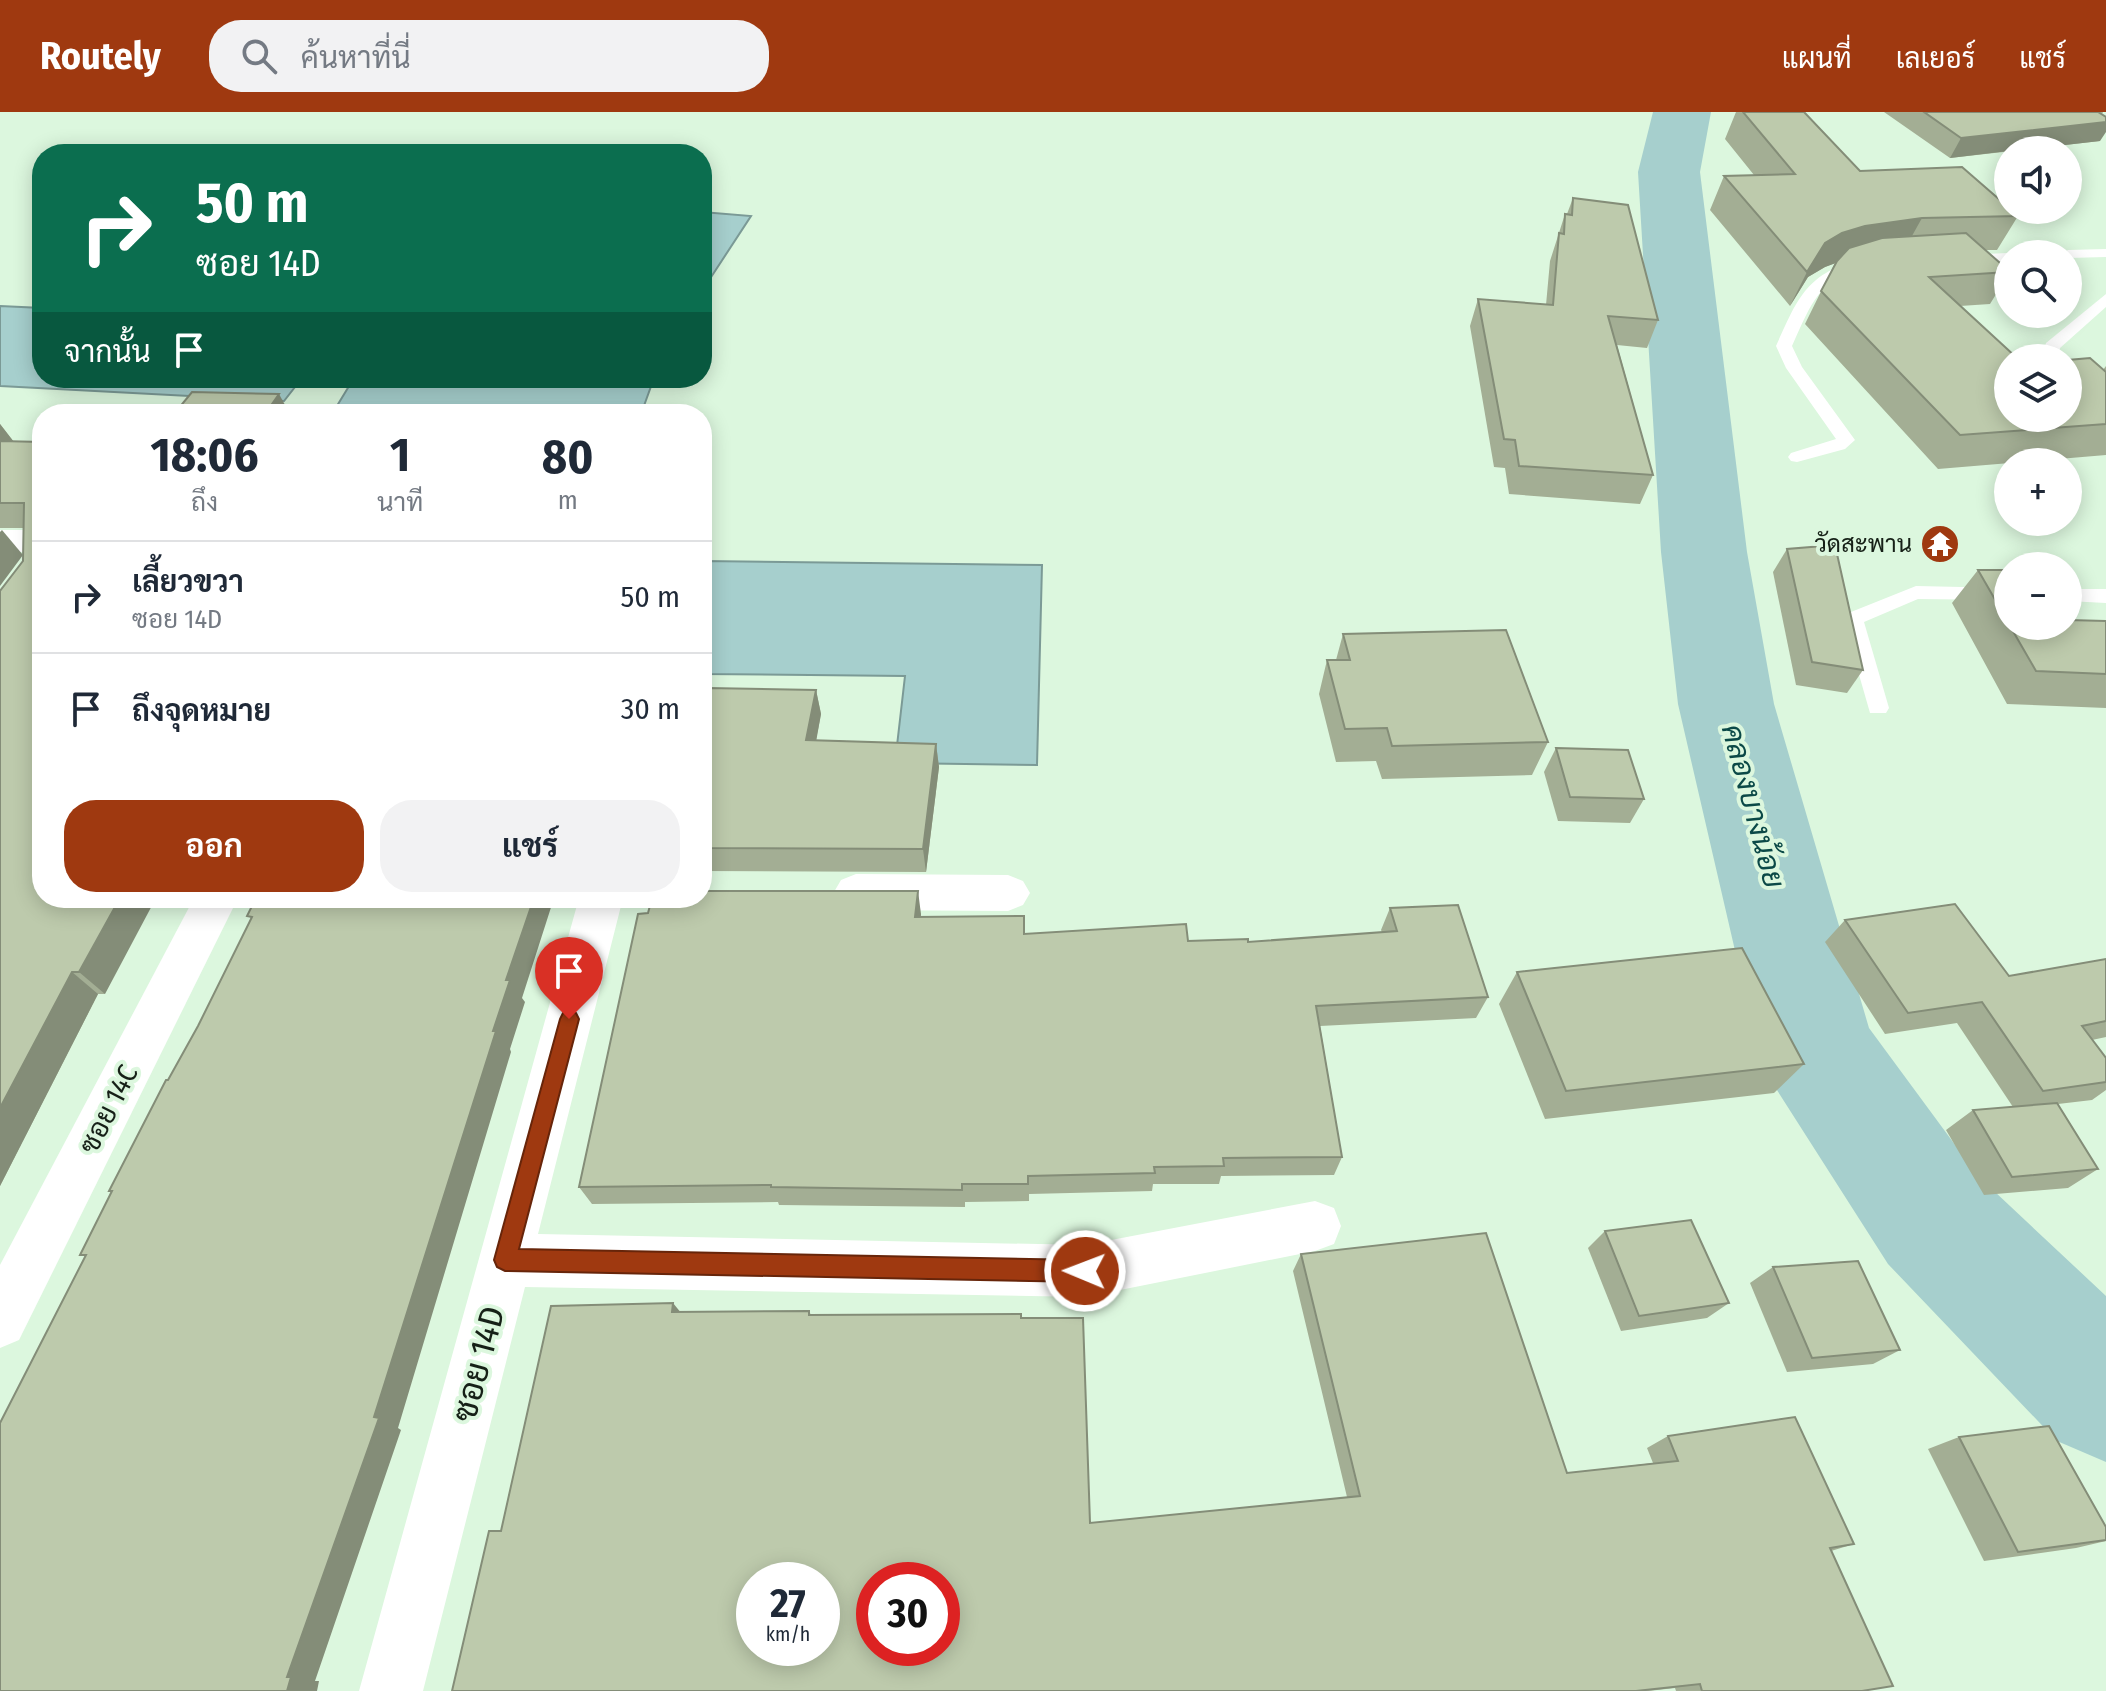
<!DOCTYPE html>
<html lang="th">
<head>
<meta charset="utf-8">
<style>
  body { margin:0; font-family:"Fira Sans Condensed",Sarabun,sans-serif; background:#f2f2f3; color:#1f2937; height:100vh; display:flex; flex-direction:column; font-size:30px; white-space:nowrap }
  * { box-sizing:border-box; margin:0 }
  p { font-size:26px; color:#747a83 }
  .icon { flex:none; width:44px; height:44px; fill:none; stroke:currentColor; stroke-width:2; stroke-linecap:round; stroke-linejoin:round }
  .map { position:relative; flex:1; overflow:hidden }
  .sheet { position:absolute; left:32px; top:292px; width:680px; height:504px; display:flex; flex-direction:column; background:#fff; border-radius:32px; box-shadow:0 4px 20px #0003 }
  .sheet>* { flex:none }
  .hud { position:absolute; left:32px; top:32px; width:680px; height:244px; border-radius:32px; box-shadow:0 4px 20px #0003; background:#0b6e4f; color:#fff; overflow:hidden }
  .fabs { position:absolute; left:1994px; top:24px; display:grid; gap:16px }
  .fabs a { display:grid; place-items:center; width:88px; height:88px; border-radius:50%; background:#fff; box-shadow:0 4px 20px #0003; font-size:40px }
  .speed { position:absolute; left:736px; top:1450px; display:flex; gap:16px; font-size:40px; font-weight:700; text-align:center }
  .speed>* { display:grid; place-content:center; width:104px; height:104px; border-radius:50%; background:#fff; box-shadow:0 4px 20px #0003; line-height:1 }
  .speed small { font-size:20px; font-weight:400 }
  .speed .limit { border:12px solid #d22; background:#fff; color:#111 }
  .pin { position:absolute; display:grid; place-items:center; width:68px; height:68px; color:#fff; margin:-82px -34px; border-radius:50% 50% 50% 0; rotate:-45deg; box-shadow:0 0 8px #0007 }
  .pin .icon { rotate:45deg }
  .me { position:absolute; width:88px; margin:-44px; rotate:271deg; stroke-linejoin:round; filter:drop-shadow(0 0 6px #0008) }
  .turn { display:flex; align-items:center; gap:28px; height:168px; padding:0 32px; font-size:36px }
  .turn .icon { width:104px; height:104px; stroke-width:2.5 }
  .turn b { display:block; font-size:56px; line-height:68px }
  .then { display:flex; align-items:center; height:76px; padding:0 32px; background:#0003; gap:16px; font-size:30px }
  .eta { display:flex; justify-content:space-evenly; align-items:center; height:136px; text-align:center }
  .eta b { font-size:48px; font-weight:700; line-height:56px }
  .button { display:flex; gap:16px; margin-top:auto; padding:16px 32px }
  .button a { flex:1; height:92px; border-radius:32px; background:#9f3910; color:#fff; font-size:32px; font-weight:700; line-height:92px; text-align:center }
  .button a+a { background:#f2f2f3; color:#1f2937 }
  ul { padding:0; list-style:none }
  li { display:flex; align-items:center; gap:24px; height:112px; padding:0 32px; border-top:2px solid #e0e1e3 }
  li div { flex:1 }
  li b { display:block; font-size:30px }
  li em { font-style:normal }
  header { display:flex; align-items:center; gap:48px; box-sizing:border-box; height:112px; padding:0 40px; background:#9f3910; color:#fff }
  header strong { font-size:38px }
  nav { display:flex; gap:44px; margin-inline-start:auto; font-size:28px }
  .search { width:560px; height:72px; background:#f2f2f3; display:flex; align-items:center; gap:20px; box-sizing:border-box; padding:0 28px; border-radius:32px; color:#747a83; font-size:30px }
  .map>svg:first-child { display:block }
</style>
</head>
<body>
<header>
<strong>Routely</strong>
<div class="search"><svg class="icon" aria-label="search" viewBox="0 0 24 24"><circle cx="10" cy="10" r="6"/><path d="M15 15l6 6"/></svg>ค้นหาที่นี่</div>
<nav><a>แผนที่</a><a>เลเยอร์</a><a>แชร์</a></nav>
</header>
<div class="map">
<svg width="2106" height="1579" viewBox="0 0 2106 1579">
  <rect width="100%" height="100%" fill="#dcf7de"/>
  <g fill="#a6cfcd" stroke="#7b9a96" stroke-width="2">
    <path d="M702,100L751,104L702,179Z"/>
    <path d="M0,194L42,196V266H302L284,289L0,274Z"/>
    <path d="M354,266H654L641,302H332Z"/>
    <path d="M702,449L1042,453L1037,653L895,651L905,564L702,562Z"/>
  </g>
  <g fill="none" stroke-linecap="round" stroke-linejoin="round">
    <path fill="#a6cfcd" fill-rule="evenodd" d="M1653,0H1711L1700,60L1747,440L1774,592L1869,916L1978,1064L2106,1184V1350L2057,1329L1888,1152L1775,975L1758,938L1678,592L1661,440L1638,60Z"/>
    <g fill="#fff" fill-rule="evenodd">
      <path d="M2106,137V145L2068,146V142H2061L2068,138Z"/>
      <path d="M2008,141L2013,142H2008V149L1962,151L1955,147L1962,143Z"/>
      <path d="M1862,147L1867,148V154C1818,168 1812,190 1792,234L1802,255L1855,328L1845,337L1797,350L1791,349L1788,345L1791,341L1836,327L1786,256L1776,234C1798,186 1806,161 1862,147Z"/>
      <path d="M2106,182V195L2060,236L2058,246H2042L2046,231Z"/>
      <path d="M1916,474L2008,476V488L1918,487L1864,510L1889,596L1886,601H1870L1843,507L1846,502Z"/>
      <path d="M2068,477H2106V491L2068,489Z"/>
    </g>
    <g fill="#fff" fill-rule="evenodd">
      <rect x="0" y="418" width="42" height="22"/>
      <path d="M856,762L1008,763L1023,769L1030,781L1023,793L1008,799L856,798L841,792L834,780L841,768Z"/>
      <path d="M194,786H238L19,1228L0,1236V1153Z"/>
      <path d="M579,786H623L538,1122L1085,1133L1315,1089L1334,1096L1341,1114L1334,1132L1315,1139L1085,1185L525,1175L423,1579H359Z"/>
    </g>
  </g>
  <g fill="#a3ae94">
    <path d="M1736,0H1804L1860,59L2018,104L1997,138H1985L2008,158V163L1990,192L1960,194L2008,306L2103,258L2106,254V343L1938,357L1805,212L1835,151L1825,155L1808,165L1790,194L1710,98L1724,64L1754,63L1725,27Z"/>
    <path d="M1884,0H2103L2102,2L2100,29L1950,46Z"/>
    <path d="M1573,86L1658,208L1647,236L1617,233L1653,363L1640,392L1509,382L1505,356L1494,355L1470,214L1478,187L1546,193L1550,149L1565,102H1567Z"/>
    <path d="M0,312L13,329L105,882H98L0,1074V479L23,449L24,416H0Z"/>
    <path d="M1787,437L1863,558L1847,581L1796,573L1773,460Z"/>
    <path d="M1978,458H2008V514H2068L2106,509V596L2007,592L1952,491Z"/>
    <path d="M1343,522L1548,630L1532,663L1382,667L1376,649L1336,650L1319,582L1327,548H1336Z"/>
    <path d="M816,578L821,602L816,628L936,632L939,655L926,760L702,759V593Z"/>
    <path d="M1556,636L1644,687L1630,711L1558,709L1544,660Z"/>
    <path d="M1390,796L1488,885L1476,906L1320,914L1342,1045L1334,1063L1221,1064L1219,1072H1153L1152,1079L1029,1082V1089L965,1090V1095L779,1093L778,1090L592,1092L579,1075L648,801L921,802V805L1025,822L1188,829L1248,830L1382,820L1381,818Z"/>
    <path d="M1845,808L2009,864L2106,847V925L2092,928L2106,946V978L2092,988L2058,992L2098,1057L2068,1076L1984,1083L1946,1018L1973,998L2013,995L1957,911L1885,922L1825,830Z"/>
    <path d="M1517,860L1804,952L1774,981L1545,1007L1499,892Z"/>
    <path d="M1605,1119L1729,1191L1707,1206L1621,1219L1588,1136Z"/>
    <path d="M1301,1142L1567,1361L1653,1351L1647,1336L1668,1324L1854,1432L1831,1439L1862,1579H1676L1675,1576L1648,1579H452L501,1419L680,1200L809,1199L811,1203L1022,1206L1090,1411L1347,1385L1293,1159Z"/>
    <path d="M1773,1155L1900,1238L1873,1252L1787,1260L1750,1171Z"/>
    <path d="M1959,1325L2106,1415V1429L2076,1436L1984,1449L1928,1337Z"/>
  </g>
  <g fill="#848d78">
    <path d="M2106,10V20L2100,29L2021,38H2008V39L1950,46L1961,26Z"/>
    <path d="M1922,106L1903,140L1847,147L1825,155L1808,165L1790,194L1807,160L1825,131L1842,121L1865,114Z"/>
    <path d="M279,282L290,302H265Z"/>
    <path d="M0,312L14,330L0,346Z"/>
    <path d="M2,418L23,443L0,474V420Z"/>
    <path d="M816,578L821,602L812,652L806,628Z"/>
    <path d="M936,632L939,655L926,760L923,737Z"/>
    <path d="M918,779L921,802L918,827L915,805Z"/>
    <path d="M120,786H156L105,882L79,860Z"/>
    <path d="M534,786H554L522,886L525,890L510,937L511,940L398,1316L401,1318L315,1569H319L317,1579H287V1565L374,1305L506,868Z"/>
    <path d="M72,860L98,882L0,1074V996Z"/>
    <path d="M673,1191L686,1207L672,1200Z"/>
  </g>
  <g fill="#bdcaac" stroke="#848d78" stroke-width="2" fill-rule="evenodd">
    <path d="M1743,0H1804L1860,59L1962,55L2008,95V98H2011L2018,104L1922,106L1865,114L1842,121L1825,131L1807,160L1724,64L1795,62Z"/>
    <path d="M1924,0H2098L2106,5V10L1961,26Z"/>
    <path d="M1573,86L1628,93L1658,208L1608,204L1653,363L1519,354L1515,328L1504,327L1478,187L1553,193L1559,121L1564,122L1565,102L1572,103Z"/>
    <path d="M1966,121L2008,158V160L1929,165L2017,246H2008V306H2068V248L2090,246L2106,260V312L1960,323L1821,179L1837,149L1849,136L1882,126Z"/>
    <path d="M192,280L279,282L265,302H174Z"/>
    <path d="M0,329L42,330V786H120L79,860H72L0,996V479L23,449L24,391H0Z"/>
    <path d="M1835,433L1863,558L1812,550L1787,437Z"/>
    <path d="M1978,458H2008V510Z"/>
    <path d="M2068,508L2106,509V562L2036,559L2010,514H2068Z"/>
    <path d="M1506,518L1548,630L1392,634L1387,616L1345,617L1327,548H1350L1343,522Z"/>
    <path d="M707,576L816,578L806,628L936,632L923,737L702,736V593Z"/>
    <path d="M1556,636L1628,638L1644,687L1570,685Z"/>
    <path d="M702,779H918L915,805L1024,804V822L1186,812L1188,829L1248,827V830L1397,819L1390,796L1458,793L1488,885L1316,894L1342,1045L1223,1046L1224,1054L1154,1055L1155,1061L1028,1064V1072H962V1078L771,1075V1073L579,1075L638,802L648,801L652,786H702Z"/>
    <path d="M256,786H534L506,868H510L493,919H496L374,1305L379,1306L287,1565H291L287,1579H0V1311L86,1143H80L112,1079H109L166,968H168L198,914L252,805L247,804Z"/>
    <path d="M1955,792L2009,864L2106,847V909L2082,914L2106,946V970L2043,979L1982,890L1908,901L1845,808Z"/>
    <path d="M1742,836L1804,952L1566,979L1517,860Z"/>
    <path d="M2057,991L2098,1057L2012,1065L1973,998Z"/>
    <path d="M1691,1108L1729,1191L1639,1204L1605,1119Z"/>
    <path d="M1486,1121L1567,1361L1678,1349L1668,1324L1795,1305L1854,1432L1830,1436L1893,1574L1862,1579H1702L1700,1572L1636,1579H452L489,1419H501L551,1194L673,1191L672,1200L809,1199V1203L1021,1202V1206H1083L1090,1411L1360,1384L1301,1142ZM754,1468H822V1536H754ZM874,1468H942V1536H874Z"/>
    <path d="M1858,1149L1900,1238L1812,1246L1773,1155Z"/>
    <path d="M2049,1314L2106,1415V1428L2018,1440L1959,1325Z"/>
  </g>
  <path fill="#9f3910" stroke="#67250a" stroke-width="2" d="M569,898L576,901L579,907L519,1137L1085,1148L1093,1151L1096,1159L1093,1166L1085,1170L505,1159L497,1155L494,1148L560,907L563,901Z"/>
  <defs>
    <g id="temple-disc" transform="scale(2)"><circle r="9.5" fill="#9f3910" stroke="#dcf7de"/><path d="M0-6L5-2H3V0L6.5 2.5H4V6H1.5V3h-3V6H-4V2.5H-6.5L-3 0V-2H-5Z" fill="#fff"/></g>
  </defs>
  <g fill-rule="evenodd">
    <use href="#temple-disc" x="1940" y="432"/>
  </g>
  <g text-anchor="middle" stroke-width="8" stroke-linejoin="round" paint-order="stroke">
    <g font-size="24" fill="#162017" stroke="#dcf7de" text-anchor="end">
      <text x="1912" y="440">วัดสะพาน</text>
    </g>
    <g font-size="28" fill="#162017" stroke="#dcf7de">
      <text transform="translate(108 997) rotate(-63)" y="10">ซอย 14C</text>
    </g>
    <g font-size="30" font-style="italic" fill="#0b4947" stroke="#dcf7de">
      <text transform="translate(1753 694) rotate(75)" y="10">คลองบางน้อย</text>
    </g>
    <g font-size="34" fill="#162017" stroke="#dcf7de">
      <text transform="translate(478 1252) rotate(-75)" y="12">ซอย 14D</text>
    </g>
  </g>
</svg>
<div class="fabs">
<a><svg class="icon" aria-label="sound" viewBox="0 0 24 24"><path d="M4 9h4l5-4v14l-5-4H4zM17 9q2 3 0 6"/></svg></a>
<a><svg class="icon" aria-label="search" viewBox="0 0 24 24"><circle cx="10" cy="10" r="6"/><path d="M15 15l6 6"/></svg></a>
<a><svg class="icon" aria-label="layers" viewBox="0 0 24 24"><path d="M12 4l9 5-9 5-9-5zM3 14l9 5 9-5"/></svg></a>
<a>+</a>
<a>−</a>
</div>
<div class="speed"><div>27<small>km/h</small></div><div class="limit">30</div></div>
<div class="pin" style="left:569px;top:907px;background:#d93025"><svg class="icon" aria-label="arrive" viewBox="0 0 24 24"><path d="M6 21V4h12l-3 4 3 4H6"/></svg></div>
<svg class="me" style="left:1085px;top:1159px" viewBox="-20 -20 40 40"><circle r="17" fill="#9f3910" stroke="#fff" stroke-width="3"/><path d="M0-11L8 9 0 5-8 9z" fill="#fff"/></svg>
<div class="hud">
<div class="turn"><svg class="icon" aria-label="right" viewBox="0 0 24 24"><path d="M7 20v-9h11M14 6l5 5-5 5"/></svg><div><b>50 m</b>ซอย 14D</div></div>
<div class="then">จากนั้น<svg class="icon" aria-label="arrive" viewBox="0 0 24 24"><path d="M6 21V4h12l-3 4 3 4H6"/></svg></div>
</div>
<section class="sheet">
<div class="eta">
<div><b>18:06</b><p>ถึง</p></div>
<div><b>1</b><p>นาที</p></div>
<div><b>80</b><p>m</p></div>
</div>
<ul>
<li><svg class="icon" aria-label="right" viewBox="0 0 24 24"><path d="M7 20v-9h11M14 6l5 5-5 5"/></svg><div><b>เลี้ยวขวา</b><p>ซอย 14D</p></div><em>50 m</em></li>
<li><svg class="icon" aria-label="arrive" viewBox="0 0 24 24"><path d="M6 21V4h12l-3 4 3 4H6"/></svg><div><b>ถึงจุดหมาย</b></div><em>30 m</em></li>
</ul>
<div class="button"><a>ออก</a><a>แชร์</a></div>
</section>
</div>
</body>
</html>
